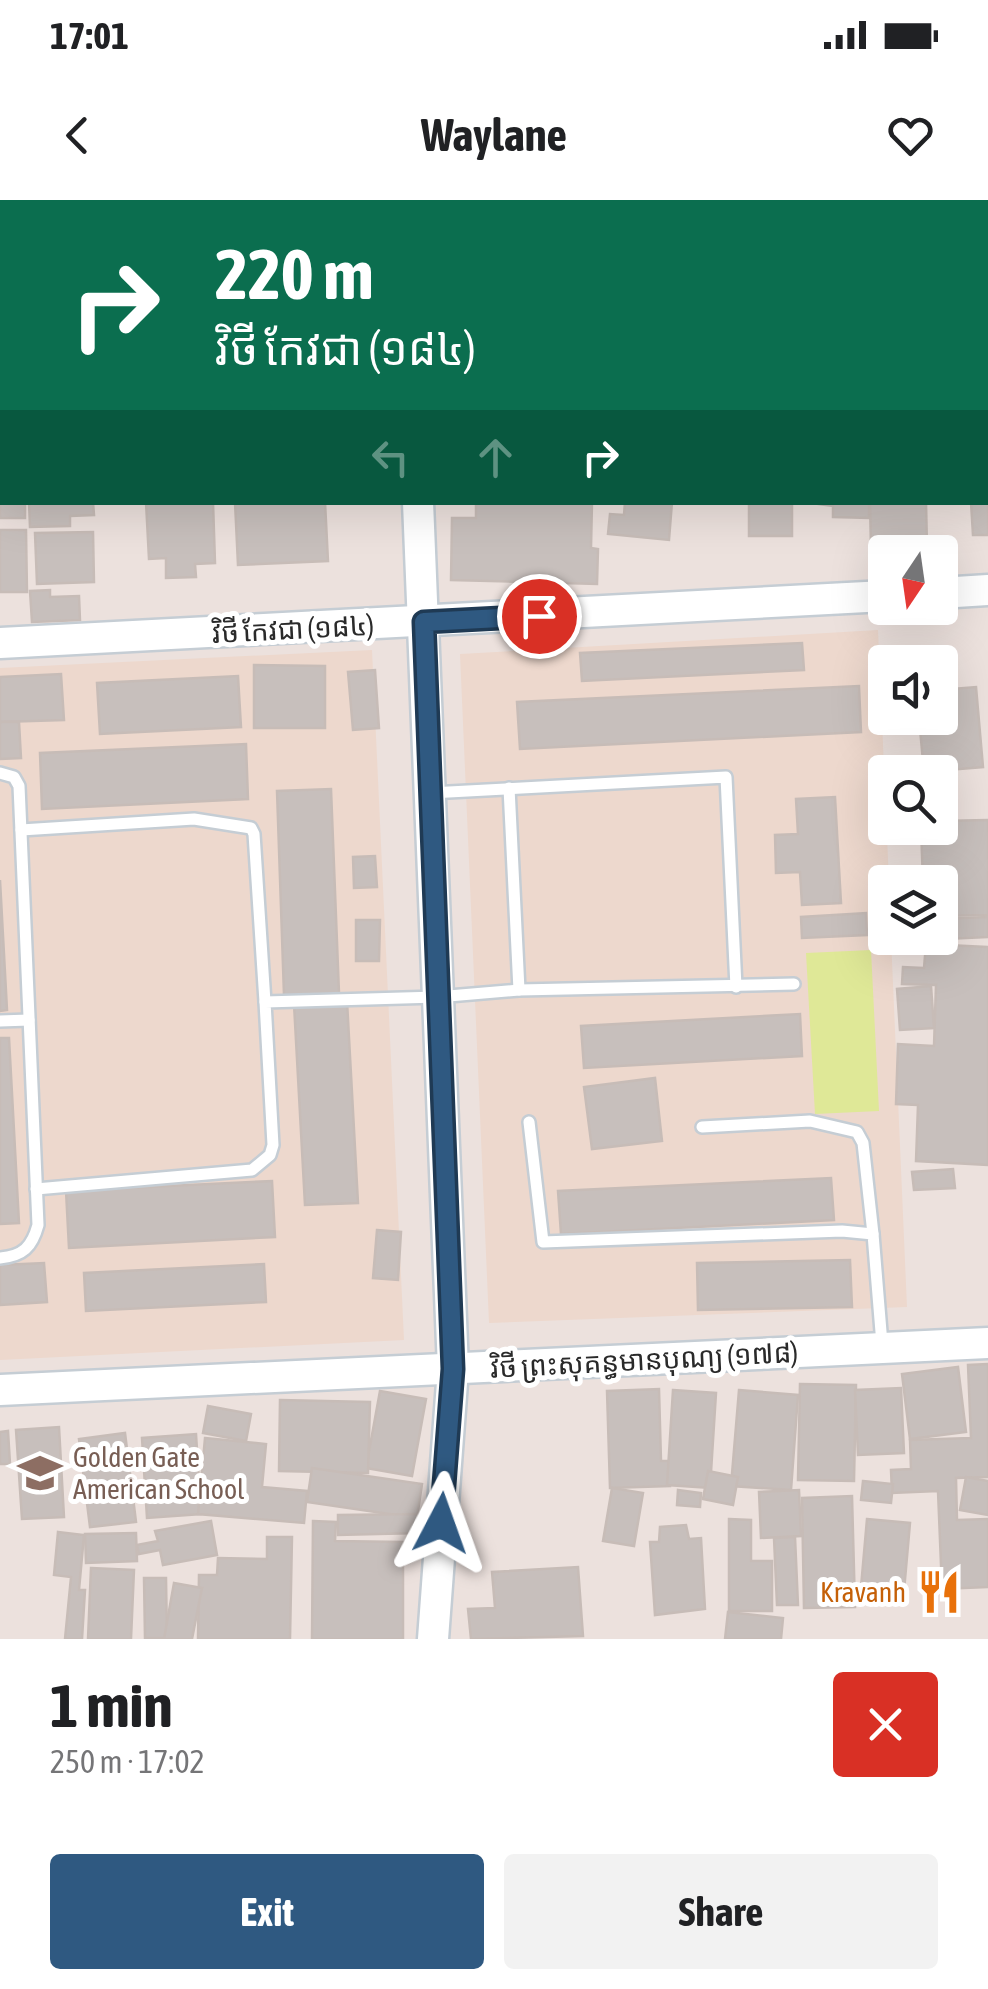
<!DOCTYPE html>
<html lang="en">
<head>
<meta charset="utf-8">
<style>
  body { margin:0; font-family:"Asap Condensed","Noto Sans Khmer",sans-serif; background:#f2f2f2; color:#202124; height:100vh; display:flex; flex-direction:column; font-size:38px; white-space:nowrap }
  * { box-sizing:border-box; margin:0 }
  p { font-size:32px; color:#757577 }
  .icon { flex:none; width:55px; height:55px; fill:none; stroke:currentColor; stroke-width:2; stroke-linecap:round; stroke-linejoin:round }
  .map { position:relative; height:1439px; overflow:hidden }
  .drawer { display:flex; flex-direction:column; background:#fff; flex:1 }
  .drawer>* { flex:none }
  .banner { position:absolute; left:0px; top:0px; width:990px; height:305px; box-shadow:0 10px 40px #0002; background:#0b6e4f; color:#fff; overflow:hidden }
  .needle { width:65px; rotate:193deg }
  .controls { position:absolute; left:868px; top:335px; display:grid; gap:20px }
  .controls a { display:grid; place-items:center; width:90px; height:90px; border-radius:10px; background:#fff; box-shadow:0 10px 40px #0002; font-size:50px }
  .pin { position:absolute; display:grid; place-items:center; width:85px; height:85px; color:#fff; margin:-42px; border:5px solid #fff; border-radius:50%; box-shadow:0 2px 10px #0007 }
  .me { position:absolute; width:110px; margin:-55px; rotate:4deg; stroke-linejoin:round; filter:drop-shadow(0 0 8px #0008) }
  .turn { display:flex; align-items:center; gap:35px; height:210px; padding:0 50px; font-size:45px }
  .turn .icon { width:130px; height:130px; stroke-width:2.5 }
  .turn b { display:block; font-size:70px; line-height:85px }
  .lanes { display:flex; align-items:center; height:95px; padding:0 50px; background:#0003; justify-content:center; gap:50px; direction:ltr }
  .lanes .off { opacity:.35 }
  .round { display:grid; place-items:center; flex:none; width:105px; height:105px; border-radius:10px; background:#f2f2f2 }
  .summary { display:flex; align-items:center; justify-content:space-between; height:170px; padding:0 50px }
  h1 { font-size:60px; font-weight:700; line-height:75px }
  .primary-button { display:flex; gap:20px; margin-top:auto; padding:20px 50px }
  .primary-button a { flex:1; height:115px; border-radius:10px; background:#2f5981; color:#fff; font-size:40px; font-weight:700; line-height:115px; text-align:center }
  .primary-button a+a { background:#f2f2f2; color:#202124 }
  .status { display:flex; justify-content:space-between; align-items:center; height:70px; padding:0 50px; background:#fff; direction:ltr }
  .status svg { height:28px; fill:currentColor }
  header { display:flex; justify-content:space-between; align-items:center; height:130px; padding:0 50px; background:#fff; font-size:45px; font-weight:700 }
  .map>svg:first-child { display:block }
</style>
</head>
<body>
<div class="status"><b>17:01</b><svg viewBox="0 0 49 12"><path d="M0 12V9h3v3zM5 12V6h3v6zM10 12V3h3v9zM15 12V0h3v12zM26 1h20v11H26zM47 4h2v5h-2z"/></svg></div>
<header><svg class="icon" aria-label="back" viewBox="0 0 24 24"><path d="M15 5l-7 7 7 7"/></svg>Waylane<svg class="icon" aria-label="heart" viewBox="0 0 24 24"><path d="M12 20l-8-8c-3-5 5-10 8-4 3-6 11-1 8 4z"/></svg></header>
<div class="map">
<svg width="988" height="1439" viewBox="0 0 988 1439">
  <rect width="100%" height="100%" fill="#ece1dd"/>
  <g fill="#edd8cd">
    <path d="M878,430L889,682H885V738H891L907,1107L489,1123L460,454Z"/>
    <path d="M372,450L404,1140L0,1160V468Z"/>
  </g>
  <path fill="#dfe897" d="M871,750L879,911L815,914L806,753Z"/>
  <g fill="#c7bfbc" stroke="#c7bcb7" stroke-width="2.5">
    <path d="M988,249V335H973L971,302H988Z"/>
    <path d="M0,293L2,302H25V318H0Z"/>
    <path d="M29,302H93L94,315L70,316V326L30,327Z"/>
    <path d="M146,302H213L215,363L195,364L196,377L166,378V358L149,359Z"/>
    <path d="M235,302H325L328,361L238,365Z"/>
    <path d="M476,302H592L591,348L598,349L597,384L451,380L452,318H476Z"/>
    <path d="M625,302H672L669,340L608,334L610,314L624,315Z"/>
    <rect x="749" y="302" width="43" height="34"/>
    <path d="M804,302H869V318L833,317V306Z"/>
    <path d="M870,302H926L927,347L871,349Z"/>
    <path d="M0,330H26L27,392H0Z"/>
    <path d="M93,332L94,382L37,384L35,333Z"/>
    <path d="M50,390V397L79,396L80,420L32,422L30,391Z"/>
    <path d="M802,443L804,470L582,481L580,453Z"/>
    <path d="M254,465L325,466V528H254Z"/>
    <path d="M375,470L379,528L353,530L348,472Z"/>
    <path d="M61,474L64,520L0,522V477Z"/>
    <path d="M238,476L241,527L100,534L97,483Z"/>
    <path d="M859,486L861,532L520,549L517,502Z"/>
    <path d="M976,487L983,567L924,572L919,518H940V490Z"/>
    <path d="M0,522H19L21,558L0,559Z"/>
    <path d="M246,544L248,599L42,609L40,553Z"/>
    <path d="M331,589L339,793L284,795L277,591Z"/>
    <path d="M835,597L841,703L802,705L800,672L776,673L775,635L798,634L796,599Z"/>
    <path d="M988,620V715L940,716V682H923L921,628H940V621Z"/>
    <path d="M375,656L377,687L354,688L353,657Z"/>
    <path d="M0,680L7,810L0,811Z"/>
    <path d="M866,713L867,735L802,738L801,717Z"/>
    <path d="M988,717V737L923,740L940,738V719Z"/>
    <path d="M356,720H380L379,761H356Z"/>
    <path d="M926,744L988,747V965L916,961L918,905L896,904L898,844L934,846L936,785L902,784L903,767L924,768Z"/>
    <path d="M931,786L934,828L900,830L897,789Z"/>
    <path d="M347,801L358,1003L305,1005L294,804Z"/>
    <path d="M800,814L802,856L584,868L581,826Z"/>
    <path d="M0,838H9L19,1023L0,1024Z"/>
    <path d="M655,878L662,941L592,949L584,887Z"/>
    <path d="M953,969L955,988L914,990L912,972Z"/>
    <path d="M831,978L834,1020L561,1034L558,991Z"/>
    <path d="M272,981L275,1037L69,1048L66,991Z"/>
    <path d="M377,1030L401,1032L398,1080L373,1078Z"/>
    <path d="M850,1060L852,1107L698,1110L697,1063Z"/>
    <path d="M44,1063L47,1102L0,1105V1065Z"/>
    <path d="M264,1064L266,1102L86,1111L84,1073Z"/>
    <path d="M988,1164V1277L956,1278L957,1320L988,1319V1387L942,1389L938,1291L892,1293L891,1270L911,1269L910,1240L971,1238L968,1165Z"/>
    <path d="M958,1167L966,1232L910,1239L902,1174Z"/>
    <path d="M800,1184L856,1185L854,1281L798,1280Z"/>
    <path d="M901,1188L904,1253L858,1255L855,1190Z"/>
    <path d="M659,1189L661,1261H669L670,1286L610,1288L607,1191Z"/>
    <path d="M673,1190L716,1193L710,1288L667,1285Z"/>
    <path d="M739,1190L798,1195L791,1290L731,1286Z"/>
    <path d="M380,1191L426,1199L412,1276L366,1268Z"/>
    <path d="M280,1200L370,1202L368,1273L279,1271Z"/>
    <path d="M208,1206L251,1214L246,1241L203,1233Z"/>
    <path d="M59,1227L64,1317L22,1319L16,1230Z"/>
    <path d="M8,1231L10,1264H0V1232Z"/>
    <path d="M125,1233L136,1322L90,1327L79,1239Z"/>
    <path d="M196,1234L201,1314L147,1318L142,1238Z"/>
    <path d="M205,1238L266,1244L262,1287L307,1291L304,1323L198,1314Z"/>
    <path d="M312,1268L422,1284L417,1318L307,1302Z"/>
    <path d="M708,1271L738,1277L733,1305L703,1299Z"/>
    <path d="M966,1277L988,1281V1315L960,1310Z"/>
    <path d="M863,1281L893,1284L891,1303L861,1300Z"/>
    <path d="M612,1288L643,1293L634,1346L603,1341Z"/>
    <path d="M678,1290L701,1293L700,1307L677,1305Z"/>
    <path d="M799,1290L801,1336L761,1338L759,1292Z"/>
    <path d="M852,1296L855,1407L804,1408L802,1298Z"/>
    <path d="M418,1314L419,1333L338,1335V1315Z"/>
    <path d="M729,1319L751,1320V1361H772V1411H729Z"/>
    <path d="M867,1319L910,1323L904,1391L861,1387Z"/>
    <path d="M211,1321L217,1355L163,1365L160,1350L139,1354L137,1345L158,1341L155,1331Z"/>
    <path d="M313,1321L336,1322L335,1341L403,1342V1439H312Z"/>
    <path d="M686,1325L689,1339L701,1338L705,1409L655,1415L650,1342H659L660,1327Z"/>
    <path d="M58,1332L84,1335L79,1390H85L82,1439H65L71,1377L54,1375Z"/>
    <path d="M136,1333L137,1361L86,1363L85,1334Z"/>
    <path d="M267,1337H292L290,1439H198L199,1375H217L218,1358L267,1359Z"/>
    <path d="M795,1337L798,1405H777L774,1338Z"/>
    <path d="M578,1367L583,1436L471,1439L468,1409L495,1408L492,1372Z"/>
    <path d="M91,1368L134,1370L131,1439H88Z"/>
    <path d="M144,1378H166L167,1438H145Z"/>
    <path d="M174,1383L202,1388L192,1439H164Z"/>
    <path d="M728,1412L783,1418L781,1439H725Z"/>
  </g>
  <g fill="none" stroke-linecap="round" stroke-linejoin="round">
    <g stroke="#c5cdd4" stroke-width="16">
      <g id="lane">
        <path d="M0,573L14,577L19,586L38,1025C32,1047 23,1056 0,1058"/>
        <path d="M509,588L519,790"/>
        <path d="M430,593L726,577L736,787"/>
        <path d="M21,630L194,619L251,628L254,634L265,802"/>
        <path d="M0,821L29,820"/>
        <path d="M529,922L543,1042L842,1031L873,1034L882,1144"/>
        <path d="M702,927L810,921L857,932L863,943L873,1034"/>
        <path d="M36,989L252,970L270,955L273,945L265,802L437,797L519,790L794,784"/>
      </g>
    </g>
    <g stroke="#c5cdd4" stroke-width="28">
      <path id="street" d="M0,141H2"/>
    </g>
    <g stroke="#c5cdd4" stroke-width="35">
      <g id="secondary">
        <path d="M404,0V2"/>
        <path d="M418,302L453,1169L433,1439"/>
        <path d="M940,393L988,390"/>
        <path d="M0,443L885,396"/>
        <path d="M0,1190L988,1143"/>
      </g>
    </g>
    <use href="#lane" stroke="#fff" stroke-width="11"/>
    <use href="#street" stroke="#fff" stroke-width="22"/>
    <use href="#secondary" stroke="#fff" stroke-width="30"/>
  </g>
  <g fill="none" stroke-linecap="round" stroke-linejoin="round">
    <g stroke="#1f3a54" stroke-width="25">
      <path id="route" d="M441,1323L453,1169L424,422L539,416"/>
    </g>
    <use href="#route" stroke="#2f5981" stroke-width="18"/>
  </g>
  <defs>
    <g id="school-bare" transform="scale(3.45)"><path d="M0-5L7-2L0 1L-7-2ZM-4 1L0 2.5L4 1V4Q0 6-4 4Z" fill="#8d6e63" stroke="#fff" stroke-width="2.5" paint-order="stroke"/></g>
    <g id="restaurant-bare" transform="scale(3.45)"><path d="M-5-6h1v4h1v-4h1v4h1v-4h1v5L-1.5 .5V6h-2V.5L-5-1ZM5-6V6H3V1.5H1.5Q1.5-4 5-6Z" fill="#e8710a" stroke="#fff" stroke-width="2.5" paint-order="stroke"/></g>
  </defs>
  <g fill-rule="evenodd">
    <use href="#school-bare" x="40" y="1273"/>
    <use href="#restaurant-bare" x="939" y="1392"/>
  </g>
  <g text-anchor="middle" stroke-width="10" stroke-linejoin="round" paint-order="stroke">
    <g font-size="28" fill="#2a2a2a" stroke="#fff">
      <text transform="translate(293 429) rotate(-3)" y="10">វិថី កែវជា (១៨៤)</text>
      <text transform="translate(644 1160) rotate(-3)" y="10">វិថី ព្រះសុគន្ធមានបុណ្យ (១៧៨)</text>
    </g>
    <g font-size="28" fill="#785e54" stroke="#fff" text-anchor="start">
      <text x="73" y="1267">Golden Gate<tspan x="73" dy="32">American School</tspan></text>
    </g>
    <g font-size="28" fill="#c56008" stroke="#fff" text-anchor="end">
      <text x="906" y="1402">Kravanh</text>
    </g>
  </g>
</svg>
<div class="controls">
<a><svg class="needle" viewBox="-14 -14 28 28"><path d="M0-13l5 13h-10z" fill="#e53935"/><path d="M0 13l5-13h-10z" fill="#757577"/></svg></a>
<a><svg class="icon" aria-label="sound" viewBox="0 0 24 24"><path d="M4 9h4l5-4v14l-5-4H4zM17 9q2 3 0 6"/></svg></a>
<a><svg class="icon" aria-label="search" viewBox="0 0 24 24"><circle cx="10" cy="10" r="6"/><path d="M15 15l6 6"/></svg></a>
<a><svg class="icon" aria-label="layers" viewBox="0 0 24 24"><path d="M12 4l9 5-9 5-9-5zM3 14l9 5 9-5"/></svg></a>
</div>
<div class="pin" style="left:539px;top:416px;background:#d93025"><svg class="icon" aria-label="arrive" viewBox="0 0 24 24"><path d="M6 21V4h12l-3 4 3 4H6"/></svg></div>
<svg class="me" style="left:441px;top:1323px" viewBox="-20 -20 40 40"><path d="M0-17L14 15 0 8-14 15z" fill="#2f5981" stroke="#fff" stroke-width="4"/></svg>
<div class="banner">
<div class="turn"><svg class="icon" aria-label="right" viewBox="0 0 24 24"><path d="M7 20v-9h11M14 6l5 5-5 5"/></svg><div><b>220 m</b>វិថី កែវជា (១៨៤)</div></div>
<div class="lanes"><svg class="icon off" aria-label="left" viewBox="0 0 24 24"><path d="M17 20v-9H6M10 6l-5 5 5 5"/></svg><svg class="icon off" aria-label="ahead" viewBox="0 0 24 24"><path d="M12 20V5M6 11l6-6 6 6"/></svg><svg class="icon" aria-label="right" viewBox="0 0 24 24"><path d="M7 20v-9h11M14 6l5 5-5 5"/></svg></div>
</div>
</div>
<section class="drawer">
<div class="summary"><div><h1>1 min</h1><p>250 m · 17:02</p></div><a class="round" style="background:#d93025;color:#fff"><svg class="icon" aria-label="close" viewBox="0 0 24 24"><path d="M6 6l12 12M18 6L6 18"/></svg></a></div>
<div class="primary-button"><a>Exit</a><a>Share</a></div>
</section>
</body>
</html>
